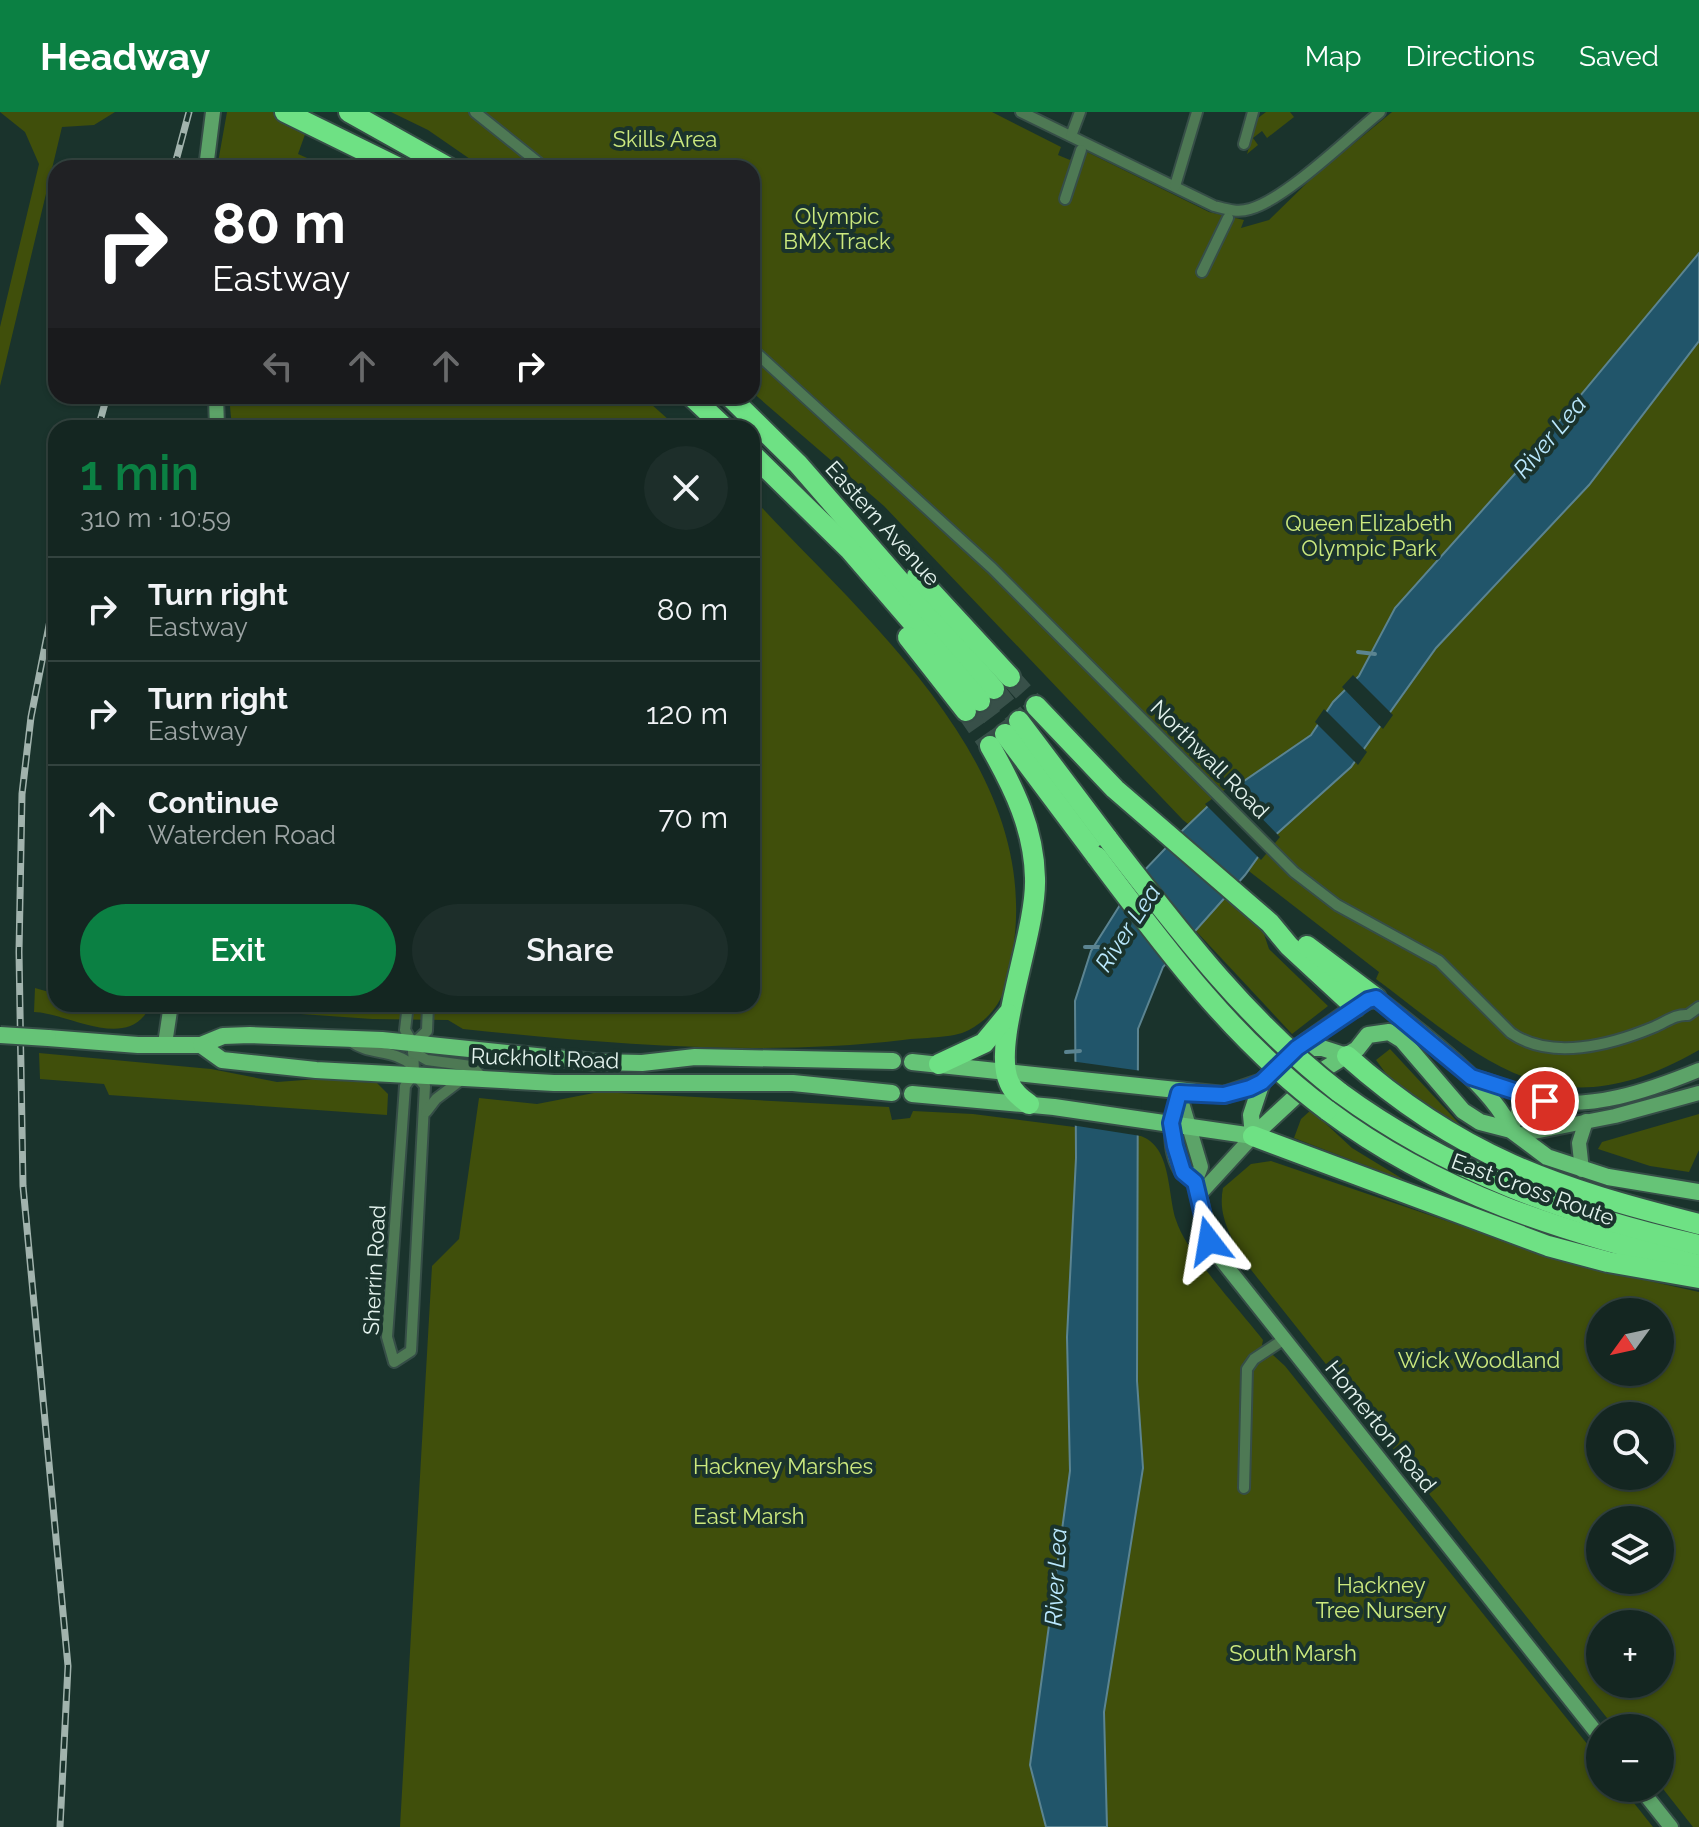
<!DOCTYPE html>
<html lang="en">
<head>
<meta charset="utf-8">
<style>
  body { margin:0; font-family:Raleway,sans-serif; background:#1d2e2a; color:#f1f3f6; height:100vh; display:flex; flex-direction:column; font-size:30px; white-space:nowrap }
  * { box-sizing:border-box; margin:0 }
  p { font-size:26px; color:#9da5a5 }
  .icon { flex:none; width:44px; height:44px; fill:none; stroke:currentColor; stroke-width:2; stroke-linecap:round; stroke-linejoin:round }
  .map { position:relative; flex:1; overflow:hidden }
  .details { position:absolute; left:48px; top:308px; width:712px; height:592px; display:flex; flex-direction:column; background:#142621; border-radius:24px; box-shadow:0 2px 6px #0004,0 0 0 2px #33433f }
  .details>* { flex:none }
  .hud { position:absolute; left:48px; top:48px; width:712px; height:244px; border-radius:24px; box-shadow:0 2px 6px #0004,0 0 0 2px #33433f; background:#202124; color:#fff; overflow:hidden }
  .needle { width:52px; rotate:237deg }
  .fabs { position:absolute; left:1586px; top:1186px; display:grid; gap:16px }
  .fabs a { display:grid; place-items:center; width:88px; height:88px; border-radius:50%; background:#142621; box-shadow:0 2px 6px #0004,0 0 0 2px #33433f; font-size:40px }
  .pin { position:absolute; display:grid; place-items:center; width:68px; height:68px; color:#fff; margin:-34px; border:4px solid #fff; border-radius:50%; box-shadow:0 2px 8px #0007 }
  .me { position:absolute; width:88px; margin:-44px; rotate:346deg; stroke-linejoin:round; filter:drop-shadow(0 0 6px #0008) }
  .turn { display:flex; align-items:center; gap:28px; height:168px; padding:0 32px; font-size:36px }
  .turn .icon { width:104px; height:104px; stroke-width:2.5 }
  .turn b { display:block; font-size:56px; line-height:68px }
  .lanes { display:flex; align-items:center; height:76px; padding:0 32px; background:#0003; justify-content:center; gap:40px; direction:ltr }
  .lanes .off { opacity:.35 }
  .round { display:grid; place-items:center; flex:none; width:84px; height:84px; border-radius:42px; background:#1d2e2a }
  .overview { display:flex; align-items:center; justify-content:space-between; height:136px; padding:0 32px }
  h1 { font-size:48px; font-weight:600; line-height:60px; color:#0b8043 }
  .primary-button { display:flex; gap:16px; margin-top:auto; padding:16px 32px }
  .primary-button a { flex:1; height:92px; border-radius:48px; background:#0b8043; color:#fff; font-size:32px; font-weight:600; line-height:92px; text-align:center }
  .primary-button a+a { background:#1d2e2a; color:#f1f3f6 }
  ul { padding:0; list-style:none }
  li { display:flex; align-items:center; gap:24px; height:104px; padding:0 32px; border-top:2px solid #33433f }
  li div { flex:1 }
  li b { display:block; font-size:30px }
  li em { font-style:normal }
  header { display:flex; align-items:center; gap:48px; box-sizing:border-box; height:112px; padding:0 40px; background:#0b8043; color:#fff }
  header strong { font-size:38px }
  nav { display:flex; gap:44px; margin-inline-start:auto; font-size:28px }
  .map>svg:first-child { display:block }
</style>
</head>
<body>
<header>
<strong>Headway</strong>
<nav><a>Map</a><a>Directions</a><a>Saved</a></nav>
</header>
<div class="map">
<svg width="1699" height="1715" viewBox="0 0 1699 1715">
  <rect width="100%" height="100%" fill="#1a332c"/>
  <g fill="#404f0b" fill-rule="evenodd">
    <path d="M0,0H115L94,13L62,15L0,274V215L39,52L25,20Z"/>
    <path d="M227,0H313L298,42L330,56H217Z"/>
    <path d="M391,0H992L1061,35L1058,43L1070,48L1077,35L1209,100L1244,108L1241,116L1269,108L1312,66L1392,0H1699V938C1554,1021 1489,952 1376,867L1379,860L1183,708L884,394L752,280V56H483L428,18Z"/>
    <path d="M1266,0H1290L1294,5L1267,26L1262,19L1253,26L1258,33L1247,42L1258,6Z"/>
    <path d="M229,284H642L678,316H232Z"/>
    <path d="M752,385C866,509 1042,652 1013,838C1008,874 1002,900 969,918C952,927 922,925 903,928C757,945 609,932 463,917L448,908L372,907L202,895L200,892H752Z"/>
    <path d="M1224,786L1263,819L1269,837L1328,894L1292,922L1195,818Z"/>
    <path d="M35,876L56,882V892C79,892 123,913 139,892H151C130,942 69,901 34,900Z"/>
    <path d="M1390,937L1465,1018L1434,1005L1384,966L1387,963L1376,948Z"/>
    <path d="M39,941L211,957L277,970L317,967L377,971L388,982L387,1003L109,983L104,972L40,967Z"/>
    <path d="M599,980L889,995L892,1008L910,1006L913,999L973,1002L1137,1023C1172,1031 1167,1080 1176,1108C1186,1141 1240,1198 1263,1228L1262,1233L1285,1254L1600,1648V1676H1622L1653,1715H400L432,1154L459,1127L479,986L537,992Z"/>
    <path d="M1311,998L1352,1036L1406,1069L1294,1026L1301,1007Z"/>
    <path d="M1699,1002V1038L1689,1060L1650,1054L1598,1037L1602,1030Z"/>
    <path d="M1271,1049L1573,1152L1699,1180V1715H1693L1660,1673V1616H1615L1248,1154C1233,1128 1217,1106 1223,1076L1251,1052ZM1600,1200H1660V1260H1600ZM1600,1304H1660V1364H1600ZM1600,1408H1660V1468H1600ZM1600,1512H1660V1572H1600Z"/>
  </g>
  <path fill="#21556a" stroke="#5b8491" stroke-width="2" d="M1699,141V229L1589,373L1436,536L1351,655L1271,727L1245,763L1163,855L1138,917L1137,1269L1143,1356L1104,1600L1107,1715H1046L1030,1653L1070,1359L1067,1225L1076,1046L1075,889L1091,839L1137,766L1183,718L1209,693L1311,623L1333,590L1359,564L1395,496L1520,356Z"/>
  <g fill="#1a332c">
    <path d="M1353,563L1393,603L1383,617L1342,575Z"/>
    <path d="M1324,597L1367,640L1358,653L1315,610Z"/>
    <path d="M1230,674L1280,725L1261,748L1205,692Z"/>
    <path d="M1070,949L1142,959L1141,1024L1071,1013Z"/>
  </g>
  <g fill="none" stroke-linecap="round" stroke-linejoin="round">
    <g stroke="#5b8491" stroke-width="4">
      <path d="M1358,540L1375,542"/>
      <path d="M1085,835H1099"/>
      <path d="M1066,940L1080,939"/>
    </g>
    <g stroke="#385049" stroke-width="20" stroke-dasharray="20 10" stroke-linecap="butt">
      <path d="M1010,565L1036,594"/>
      <path d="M994,577L1019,609"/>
      <path d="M980,589L1005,622"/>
      <path d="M966,599L990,634"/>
    </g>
    <g stroke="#364e47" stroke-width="14">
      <g id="street">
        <path d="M475,0L545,56"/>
        <path d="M1021,0L1214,94C1226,97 1237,101 1250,97C1286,87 1349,25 1380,0"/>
        <path d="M1071,24L1080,0"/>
        <path d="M1244,32L1253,0"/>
        <path d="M1175,74L1197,0"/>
        <path d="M1065,87L1081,38"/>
        <path d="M1202,160L1228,106"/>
        <path d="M752,237L992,456L1294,760L1337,793L1439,849L1511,921C1551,949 1611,933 1654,915C1666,910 1675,902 1688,903L1699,895"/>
        <path d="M408,892L405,918L413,932L414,961"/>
        <path d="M350,929C370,944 393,936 413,954"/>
        <path d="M413,932L427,919L428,892"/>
        <path d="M413,940L427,948L471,954L483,966"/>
        <path d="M414,961L425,974L411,1239L394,1250L387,1225L405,974Z"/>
        <path d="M426,1000L436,987L465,965"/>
        <path d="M1244,1376L1247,1257L1254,1247L1283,1228"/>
      </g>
    </g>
    <g stroke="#364e47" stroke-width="18">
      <g id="secondary">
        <path d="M206,56L213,0"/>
        <path d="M216,284L217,316"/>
        <path d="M165,932L171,892"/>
        <path d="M1471,965C1494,969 1514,981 1536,987C1589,1000 1650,978 1699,958"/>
        <path d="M1179,981C1172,1005 1167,1038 1183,1061C1188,1066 1194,1067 1196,1074C1204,1096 1204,1119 1216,1141L1600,1625"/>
        <path d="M1179,981L1201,1055L1195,1070"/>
        <path d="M1511,1018L1518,1000L1537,987"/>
        <path d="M1518,1023L1615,1004L1699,981"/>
        <path d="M1582,1058L1579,1031L1586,1009"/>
        <path d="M1198,1084L1253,1024"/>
        <path d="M1640,1676L1671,1715"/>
      </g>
    </g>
    <g stroke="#364e47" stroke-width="20">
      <g id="primary">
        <path d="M48,926L138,933H201L223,924L250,923L382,928L595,950L642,951L695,945L893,949"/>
        <path d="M201,933L222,948L316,958L554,971H793L892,981"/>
        <path d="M1298,936H1322L1347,944"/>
        <path d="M912,950L1224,983L1262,970L1297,936L1361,891L1376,886C1415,916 1493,974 1511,1018"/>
        <path d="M912,982L1054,995L1253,1024"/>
        <path d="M1253,1024L1326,956L1357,937L1368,923L1389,920L1402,928L1463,999L1480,1010L1511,1018L1547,1045L1608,1065L1699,1080"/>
        <path d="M1253,1024L1251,1003L1262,970"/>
      </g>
    </g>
    <g stroke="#364e47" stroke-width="24">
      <g id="highway">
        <path d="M285,0L399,56"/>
        <path d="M349,0L449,56"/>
        <path d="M691,284L725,316"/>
        <path d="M729,284L798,352L994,577"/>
        <path d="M752,342L849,437L980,589"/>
        <path d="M917,464L1010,565"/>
        <path d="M908,525L966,599"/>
        <path d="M1036,594L1115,677L1270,811L1289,834L1355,895"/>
        <path d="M1019,609L1108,727"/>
        <path d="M1005,622L1097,745"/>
        <path d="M990,634C1014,676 1034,717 1035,766C1037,821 991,930 1009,970C1013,980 1021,986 1029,992"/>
        <path d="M1307,834L1376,886"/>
        <path d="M1347,944C1460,1045 1556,1076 1699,1112"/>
        <path d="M939,952L984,931L1008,902"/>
        <path d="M1339,980C1446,1059 1570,1104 1699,1133"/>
        <path d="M1327,998C1439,1082 1565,1121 1699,1153"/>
        <path d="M1253,1024L1548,1134L1608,1150L1699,1166"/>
      </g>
    </g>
    <use href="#street" stroke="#4e7954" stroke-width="10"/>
    <use href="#secondary" stroke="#5ca368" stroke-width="14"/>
    <use href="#primary" stroke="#66c477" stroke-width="16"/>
    <use href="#highway" stroke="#6ee184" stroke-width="20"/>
    <g stroke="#a1b3ad" stroke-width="7">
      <g id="rail">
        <path d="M174,56L189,0"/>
        <path d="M98,316L107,284"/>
        <path d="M56,478L31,605L22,682L19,840L23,1074L68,1554L60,1715"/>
      </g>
    </g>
    <use href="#rail" stroke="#1a332c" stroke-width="4" stroke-dasharray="12" stroke-linecap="butt"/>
    <g stroke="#364e47" stroke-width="20" stroke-linecap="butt">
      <path id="primary-bridge" d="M0,923L48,926"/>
    </g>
    <g stroke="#364e47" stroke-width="24" stroke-linecap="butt">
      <g id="highway-bridge">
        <path d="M1108,727C1179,819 1247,909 1339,980"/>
        <path d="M1097,745C1166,837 1234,929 1327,998"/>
      </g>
    </g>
    <use href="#primary-bridge" stroke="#66c477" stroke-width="16"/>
    <use href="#highway-bridge" stroke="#6ee184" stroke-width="20"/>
  </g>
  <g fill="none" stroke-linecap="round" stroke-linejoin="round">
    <g stroke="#114b97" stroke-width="20">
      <path id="route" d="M1209,1129L1195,1070L1183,1060L1175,1034L1171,1011L1179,981L1224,983L1250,976L1262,970L1297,936L1368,888L1376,886L1471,965L1545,989"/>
    </g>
    <use href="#route" stroke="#1a73e8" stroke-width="14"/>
  </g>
  <g text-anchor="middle" stroke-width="8" stroke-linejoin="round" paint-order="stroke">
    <g font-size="22" fill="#cce97e" stroke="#1a332c">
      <text x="665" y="35">Skills Area</text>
      <text x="837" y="112">Olympic<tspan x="837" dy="25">BMX Track</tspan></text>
      <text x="1369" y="419">Queen Elizabeth<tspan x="1369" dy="25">Olympic Park</tspan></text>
      <text x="1479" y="1256">Wick Woodland</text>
      <text x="783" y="1362">Hackney Marshes</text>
      <text x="749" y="1412">East Marsh</text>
      <text x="1381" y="1481">Hackney<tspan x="1381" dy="25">Tree Nursery</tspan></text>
      <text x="1293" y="1549">South Marsh</text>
    </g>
    <g font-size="22" fill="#e3f2ed" stroke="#1a332c">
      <text transform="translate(883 411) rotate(48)" y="8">Eastern Avenue</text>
      <text transform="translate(1210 647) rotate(45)" y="8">Northwall Road</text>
      <text transform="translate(545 946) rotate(2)" y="8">Ruckholt Road</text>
      <text transform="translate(1533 1077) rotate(20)" y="8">East Cross Route</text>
      <text transform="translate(374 1158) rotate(-87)" y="8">Sherrin Road</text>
      <text transform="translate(1381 1314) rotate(51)" y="8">Homerton Road</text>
    </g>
    <g font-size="24" font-style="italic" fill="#bae8fd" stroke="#1a332c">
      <text transform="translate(1550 325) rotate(-50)" y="8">River Lea</text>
      <text transform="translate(1128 816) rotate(-57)" y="8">River Lea</text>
      <text transform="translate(1056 1465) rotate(-87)" y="8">River Lea</text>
    </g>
  </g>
</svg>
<div class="fabs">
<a><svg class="needle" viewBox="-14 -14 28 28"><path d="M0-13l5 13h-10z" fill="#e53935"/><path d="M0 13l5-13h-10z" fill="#9da5a5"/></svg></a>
<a><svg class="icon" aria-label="search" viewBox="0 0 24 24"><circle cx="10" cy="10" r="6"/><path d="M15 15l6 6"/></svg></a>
<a><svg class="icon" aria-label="layers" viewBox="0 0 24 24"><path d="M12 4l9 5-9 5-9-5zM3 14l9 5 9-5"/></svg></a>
<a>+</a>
<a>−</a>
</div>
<div class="pin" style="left:1545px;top:989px;background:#d93025"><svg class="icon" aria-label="arrive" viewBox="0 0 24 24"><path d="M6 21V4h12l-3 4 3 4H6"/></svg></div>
<svg class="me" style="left:1209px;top:1129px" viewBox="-20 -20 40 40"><path d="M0-17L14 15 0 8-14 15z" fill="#1a73e8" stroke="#fff" stroke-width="4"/></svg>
<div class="hud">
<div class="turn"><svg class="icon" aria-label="right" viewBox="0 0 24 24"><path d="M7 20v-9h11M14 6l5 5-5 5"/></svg><div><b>80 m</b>Eastway</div></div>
<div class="lanes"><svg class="icon off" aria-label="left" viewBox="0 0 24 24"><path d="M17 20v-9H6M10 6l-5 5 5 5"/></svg><svg class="icon off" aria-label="ahead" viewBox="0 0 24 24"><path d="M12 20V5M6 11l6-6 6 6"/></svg><svg class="icon off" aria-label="ahead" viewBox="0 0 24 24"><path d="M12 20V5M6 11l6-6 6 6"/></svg><svg class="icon" aria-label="right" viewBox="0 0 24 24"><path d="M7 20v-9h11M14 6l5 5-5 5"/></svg></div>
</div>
<section class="details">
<div class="overview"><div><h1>1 min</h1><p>310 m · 10:59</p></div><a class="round"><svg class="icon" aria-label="close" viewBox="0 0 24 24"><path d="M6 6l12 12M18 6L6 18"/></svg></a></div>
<ul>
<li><svg class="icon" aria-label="right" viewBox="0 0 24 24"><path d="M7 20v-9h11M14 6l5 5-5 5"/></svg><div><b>Turn right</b><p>Eastway</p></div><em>80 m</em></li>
<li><svg class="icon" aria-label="right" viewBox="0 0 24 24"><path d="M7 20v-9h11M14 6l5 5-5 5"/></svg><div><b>Turn right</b><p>Eastway</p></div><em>120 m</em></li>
<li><svg class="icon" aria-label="ahead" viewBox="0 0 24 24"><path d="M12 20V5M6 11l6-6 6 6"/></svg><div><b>Continue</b><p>Waterden Road</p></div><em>70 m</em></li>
</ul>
<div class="primary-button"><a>Exit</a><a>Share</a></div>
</section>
</div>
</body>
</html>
